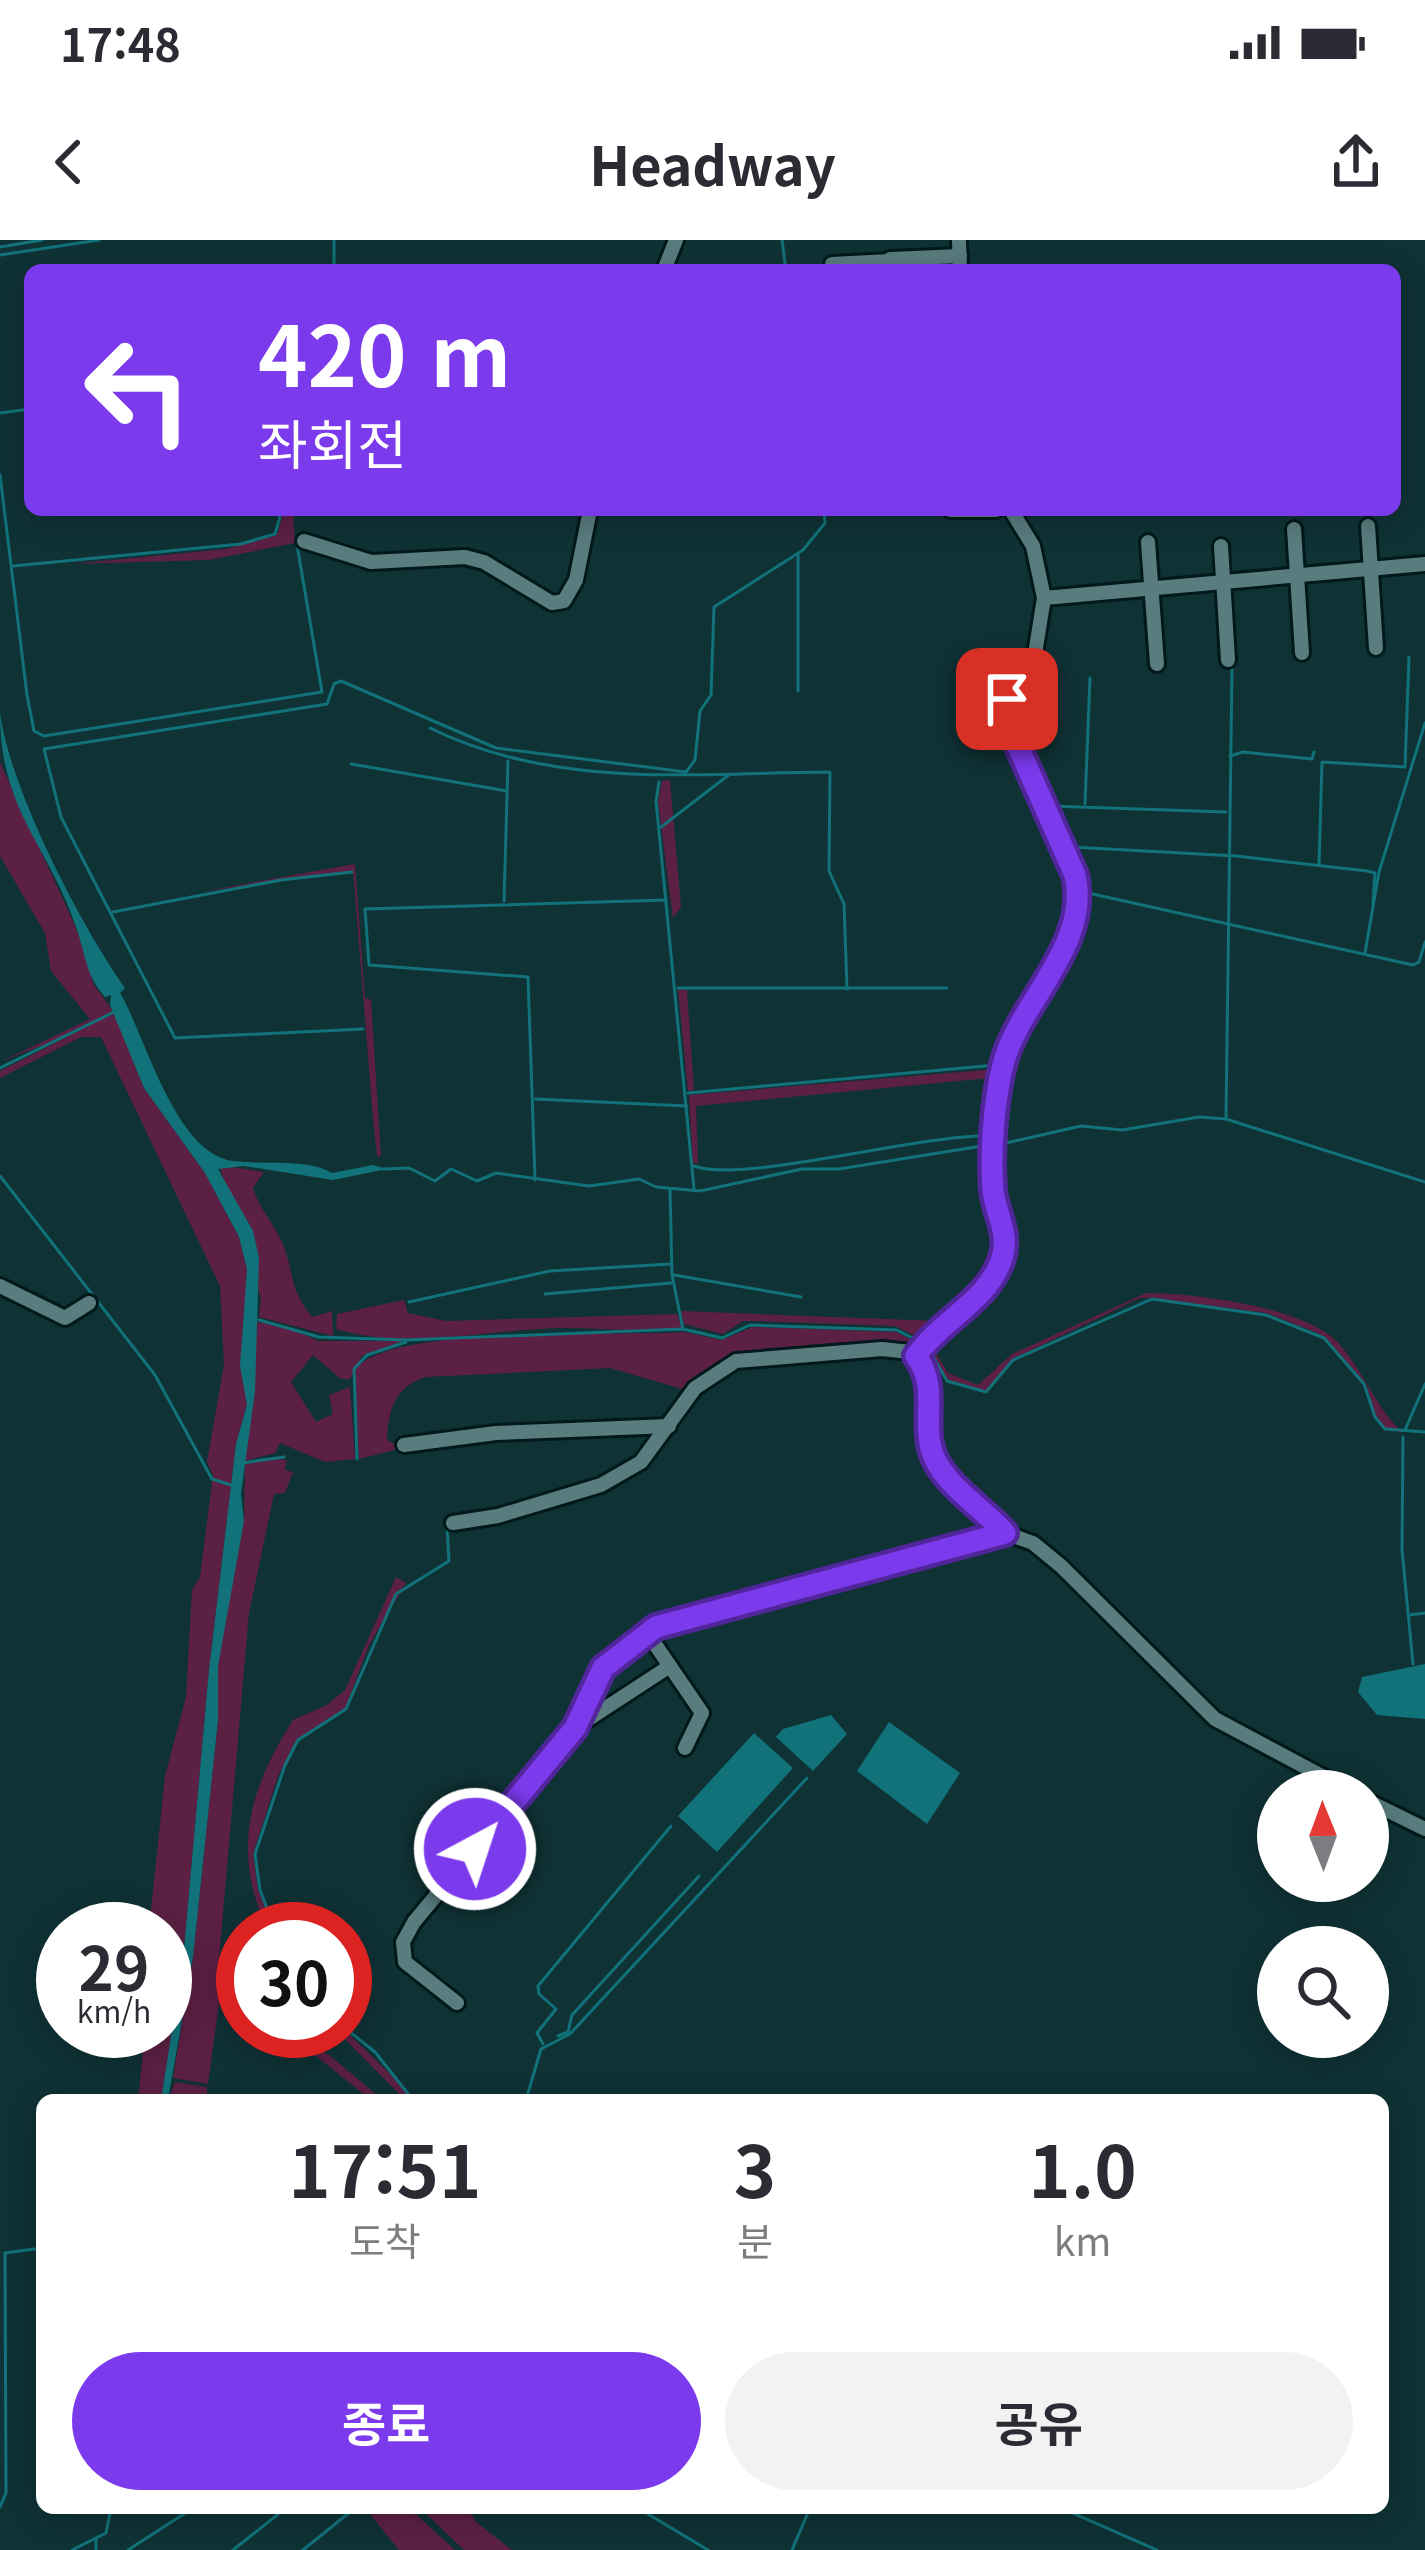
<!DOCTYPE html>
<html lang="ko">
<head>
<meta charset="utf-8">
<style>
  body { margin:0; font-family:Georgia,"Noto Sans KR",serif; background:#f2f2f3; color:#2b2b33; height:100vh; display:flex; flex-direction:column; font-size:45px; white-space:nowrap }
  * { box-sizing:border-box; margin:0 }
  p { font-size:39px; color:#7c7c81 }
  .icon { flex:none; width:66px; height:66px; fill:none; stroke:currentColor; stroke-width:2; stroke-linecap:round; stroke-linejoin:round }
  .map { position:relative; flex:1; overflow:hidden }
  .drawer { position:absolute; left:36px; top:1854px; width:1353px; height:420px; display:flex; flex-direction:column; background:#fff; border-radius:18px; box-shadow:0 6px 30px #0003 }
  .drawer>* { flex:none }
  .hud { position:absolute; left:24px; top:24px; width:1377px; height:252px; border-radius:18px; box-shadow:0 6px 30px #0003; background:#7c3aed; color:#fff; overflow:hidden }
  .needle { width:78px; rotate:359deg }
  .controls { position:absolute; left:1257px; top:1530px; display:grid; gap:24px }
  .controls a { display:grid; place-items:center; width:132px; height:132px; border-radius:50%; background:#fff; box-shadow:0 6px 30px #0003; font-size:60px }
  .speed { position:absolute; left:36px; top:1662px; display:flex; gap:24px; font-size:60px; font-weight:700; text-align:center }
  .speed>* { display:grid; place-content:center; width:156px; height:156px; border-radius:50%; background:#fff; box-shadow:0 6px 30px #0003; line-height:1 }
  .speed small { font-size:30px; font-weight:400 }
  .speed .limit { border:18px solid #d22; background:#fff; color:#111 }
  .pin { position:absolute; display:grid; place-items:center; width:102px; height:102px; color:#fff; margin:-51px; border-radius:24px; box-shadow:0 6px 18px #0006 }
  .me { position:absolute; width:132px; margin:-66px; rotate:40deg; stroke-linejoin:round; filter:drop-shadow(0 0 9px #0008) }
  .turn { display:flex; align-items:center; gap:42px; height:252px; padding:0 36px; font-size:54px }
  .turn .icon { width:156px; height:156px; stroke-width:2.5 }
  .turn b { display:block; font-size:84px; line-height:102px }
  .eta { display:flex; justify-content:space-evenly; align-items:center; height:204px; text-align:center }
  .eta b { font-size:72px; font-weight:700; line-height:84px }
  .action { display:flex; gap:24px; margin-top:auto; padding:24px 36px }
  .action a { flex:1; height:138px; border-radius:72px; background:#7c3aed; color:#fff; font-size:48px; font-weight:700; line-height:138px; text-align:center }
  .action a+a { background:#f2f2f3; color:#2b2b33 }
  .status { display:flex; justify-content:space-between; align-items:center; height:84px; padding:0 60px; background:#fff; direction:ltr }
  .status svg { height:33px; fill:currentColor }
  header { display:flex; justify-content:space-between; align-items:center; height:156px; padding:0 36px; background:#fff; font-size:54px; font-weight:700 }
  .map>svg:first-child { display:block }
</style>
</head>
<body>
<div class="status"><b>17:48</b><svg viewBox="0 0 49 12"><path d="M0 12V9h3v3zM5 12V6h3v6zM10 12V3h3v9zM15 12V0h3v12zM26 1h20v11H26zM47 4h2v5h-2z"/></svg></div>
<header><svg class="icon" aria-label="back" viewBox="0 0 24 24"><path d="M15 5l-7 7 7 7"/></svg>Headway<svg class="icon" aria-label="share" viewBox="0 0 24 24"><path d="M12 15V3M7 8l5-5 5 5M5 13v7h14v-7"/></svg></header>
<div class="map">
<svg width="1425" height="2310" viewBox="0 0 1425 2310">
  <rect width="100%" height="100%" fill="#0f3235"/>
  <g fill="#5c2044">
    <path d="M284,270H293L295,303L209,320L71,324L226,309L277,295Z"/>
    <path d="M0,522L77,690L94,745L115,774L144,848L205,933L239,997L247,1029V1164L236,1204L209,1430L183,1721L161,1860H138L145,1791H165V1689H150V1680L165,1536L186,1457L192,1350L200,1337L213,1235L207,1222L224,1125L220,1046L101,797H81L0,838V831L81,790L0,822L90,779L51,731L45,693L0,616Z"/>
    <path d="M670,540L681,667L673,678L658,561L662,541Z"/>
    <path d="M355,624L365,758L371,760L381,916H377L373,878L353,631L200,652Z"/>
    <path d="M678,749L687,750L694,850L688,851Z"/>
    <path d="M997,829L987,893L990,838L696,866L698,923L693,924L689,855Z"/>
    <path d="M219,925L264,932L253,948C259,968 271,980 280,998C296,1032 286,1044 312,1077L332,1071L333,1096L259,1077L261,1058Z"/>
    <path d="M1146,1053C1193,1053 1309,1067 1340,1105C1366,1135 1376,1168 1403,1193L1386,1188L1375,1175L1366,1143L1318,1093L1266,1073L1152,1058H1140L1013,1119L986,1151L948,1140L926,1106L937,1091L971,1068L940,1094L933,1108L948,1133L978,1145L1012,1114Z"/>
    <path d="M404,1060L408,1073L446,1081L677,1074L682,1088C641,1093 602,1088 561,1088C488,1089 407,1111 336,1089L337,1074Z"/>
    <path d="M681,1071L938,1081L922,1099L895,1086L757,1081H743L723,1094L684,1084Z"/>
    <path d="M257,1082L289,1087L318,1101H404L362,1116L350,1139H341L313,1115L291,1142L316,1182L333,1174L329,1155L350,1147L355,1219L325,1222L280,1203L275,1213L245,1221Z"/>
    <path d="M752,1087L896,1092L920,1104L745,1116L689,1151L610,1128L426,1137C395,1146 388,1170 387,1200L402,1208L359,1219L354,1131C386,1083 620,1097 684,1092L722,1100Z"/>
    <path d="M267,1218L287,1220L285,1230L293,1232L285,1253L274,1254L249,1373L217,1742L243,1757V1766L220,1755L208,1844L173,1838L193,1717L218,1480L217,1426L244,1281L245,1224Z"/>
    <path d="M396,1337L406,1343L369,1405L345,1469L297,1499L278,1536L253,1614L258,1650L274,1689H267C232,1611 248,1551 293,1480L327,1465L345,1450Z"/>
    <path d="M345,1790L402,1846L409,1856L405,1860L337,1791Z"/>
    <path d="M285,1791L306,1796L383,1860H371Z"/>
    <path d="M175,1842L207,1847V1860H168Z"/>
    <path d="M365,2268H409L455,2310H399Z"/>
    <path d="M420,2268H468L476,2282L512,2310H464Z"/>
  </g>
  <g fill="#12727a">
    <path d="M0,472C9,547 81,686 125,748L120,753C145,794 174,913 233,921C263,925 308,918 332,933L373,925L387,929L333,940L244,926L218,929L253,991L259,1018L255,1151L241,1254L244,1281L218,1426V1480L193,1717L168,1860H161L183,1720L209,1430L236,1204L247,1165L240,1126L247,1029L239,997L205,933L144,848L110,765L111,755L105,757C86,736 86,716 77,690C49,604 0,573 0,472Z"/>
    <path d="M1425,1424V1479L1377,1475L1358,1452L1362,1437Z"/>
    <path d="M831,1475L847,1494L813,1531L776,1497L783,1489Z"/>
    <path d="M889,1482L960,1533L927,1584L857,1531Z"/>
    <path d="M754,1493L793,1528L717,1612L678,1576Z"/>
  </g>
  <g fill="none" stroke-linecap="round" stroke-linejoin="round">
    <g stroke="#12727a" stroke-width="3">
      <path d="M782,0L786,30"/>
      <path d="M0,7L42,0"/>
      <path d="M0,15L99,0"/>
      <path d="M334,30V0"/>
      <path d="M0,173L30,169"/>
      <path d="M0,235L27,455L34,491L44,496L322,452L296,299"/>
      <path d="M798,315V451"/>
      <path d="M13,326L241,304L275,294L282,270"/>
      <path d="M430,488C556,550 693,533 830,532L829,631L844,664L847,749"/>
      <path d="M1230,516L1243,512L1312,519L1314,512"/>
      <path d="M351,524L507,551"/>
      <path d="M659,542L656,561L694,949"/>
      <path d="M1085,564L1090,438"/>
      <path d="M1050,566L1226,572"/>
      <path d="M661,587L730,534"/>
      <path d="M1071,607L1236,616L1367,631L1375,633L1373,664"/>
      <path d="M1319,624L1322,522L1405,527L1409,417"/>
      <path d="M1082,642L1088,653L1413,725L1419,722L1425,702"/>
      <path d="M504,661L508,521"/>
      <path d="M113,672L281,640L352,632"/>
      <path d="M1365,713L1379,632L1425,483"/>
      <path d="M678,748H947"/>
      <path d="M363,789L175,798L61,577L44,509L327,464L334,444L341,441L496,508L686,532L695,520L700,471L711,455L714,367L803,310L825,283L824,270"/>
      <path d="M0,828L114,772"/>
      <path d="M688,853L996,825"/>
      <path d="M535,859L687,866"/>
      <path d="M1226,877L1232,429"/>
      <path d="M997,905L1081,886L1122,890L1199,877L1226,879L1425,942"/>
      <path d="M694,926C742,944 917,895 986,896"/>
      <path d="M383,929L409,928L435,941L451,929L477,941L496,933L589,946L639,939L656,947L700,951L802,929H839L988,905"/>
      <path d="M0,936L155,1135L212,1239L234,1246"/>
      <path d="M535,940L528,737L369,725L365,669L666,660"/>
      <path d="M670,950L672,1035L683,1089"/>
      <path d="M674,1035L801,1057"/>
      <path d="M545,1054L671,1043"/>
      <path d="M409,1062L550,1031L671,1024"/>
      <path d="M259,1080L319,1097L406,1100L683,1089L722,1098L750,1085L897,1090L920,1102"/>
      <path d="M930,1111L947,1141L986,1152L1013,1120L1152,1059L1266,1075L1324,1098L1364,1144L1375,1177L1385,1189L1425,1192"/>
      <path d="M1405,1190L1425,1144"/>
      <path d="M1403,1197L1402,1310L1413,1424"/>
      <path d="M357,1219L354,1129L367,1115L406,1102"/>
      <path d="M242,1223L284,1217"/>
      <path d="M1409,1375L1425,1373"/>
      <path d="M275,1689L260,1650L255,1614L285,1525L298,1500L346,1469L396,1354L449,1321L447,1287"/>
      <path d="M345,1788L375,1812L413,1860"/>
      <path d="M558,1796L568,1792L572,1775L699,1636"/>
      <path d="M543,1804L537,1793L556,1769L539,1754L538,1746L671,1586"/>
      <path d="M526,1860L541,1809L570,1794L807,1538"/>
      <path d="M0,2267L6,2253L5,2013L42,2008"/>
      <path d="M638,2268L708,2310"/>
      <path d="M1061,2268L1157,2310"/>
      <path d="M72,2310L106,2293L111,2268"/>
      <path d="M96,2310V2299"/>
      <path d="M128,2310L193,2268"/>
      <path d="M233,2310L286,2268"/>
      <path d="M303,2310L355,2268"/>
      <path d="M792,2310L810,2268"/>
    </g>
    <g stroke="#01191b" stroke-width="20">
      <g id="minor">
        <path d="M959,0L960,30"/>
        <path d="M890,19L960,16"/>
        <path d="M832,24L890,21"/>
        <path d="M664,30L676,0"/>
        <path d="M950,270H996"/>
        <path d="M1011,270L1033,306L1044,358L1425,324"/>
        <path d="M1368,286L1376,408"/>
        <path d="M1294,289L1302,413"/>
        <path d="M304,301L371,322L465,317L484,322L552,363L564,361L576,340L590,270"/>
        <path d="M1148,302L1157,424"/>
        <path d="M1221,306L1228,420"/>
        <path d="M0,1046L65,1078L89,1063"/>
        <path d="M916,1116C940,1082 987,1061 1001,1021C1011,993 996,977 993,950C990,912 994,858 1004,821C1021,760 1091,705 1075,635L1006,473L1009,451L1034,420L1044,358"/>
        <path d="M404,1205L496,1193L669,1186"/>
        <path d="M453,1283L498,1276L601,1245L641,1222L695,1148L736,1121L882,1109L910,1112L921,1121L937,1223L1005,1293"/>
        <path d="M575,1488L603,1428L648,1394"/>
        <path d="M685,1508L702,1473L648,1394L656,1387L1005,1293L1033,1303L1061,1326L1215,1479L1350,1551"/>
        <path d="M1368,1561L1425,1589"/>
        <path d="M457,1763L405,1722L403,1702L414,1682L575,1488L670,1426"/>
      </g>
    </g>
    <use href="#minor" stroke="#597c7f" stroke-width="14"/>
  </g>
  <g fill="none" stroke-linecap="round" stroke-linejoin="round">
    <g stroke="#51269a" stroke-width="30">
      <path id="route" d="M475,1609L575,1488L603,1428L656,1387L1005,1293C984,1269 947,1247 934,1217C920,1184 940,1147 916,1116C940,1081 987,1061 1001,1021C1011,993 996,977 993,950C990,913 994,857 1004,821C1021,761 1091,704 1075,635L1012,493L1007,459"/>
    </g>
    <use href="#route" stroke="#7c3aed" stroke-width="21"/>
  </g>
</svg>
<div class="controls">
<a><svg class="needle" viewBox="-14 -14 28 28"><path d="M0-13l5 13h-10z" fill="#e53935"/><path d="M0 13l5-13h-10z" fill="#7c7c81"/></svg></a>
<a><svg class="icon" aria-label="search" viewBox="0 0 24 24"><circle cx="10" cy="10" r="6"/><path d="M15 15l6 6"/></svg></a>
</div>
<div class="speed"><div>29<small>km/h</small></div><div class="limit">30</div></div>
<div class="pin" style="left:1007px;top:459px;background:#d93025"><svg class="icon" aria-label="arrive" viewBox="0 0 24 24"><path d="M6 21V4h12l-3 4 3 4H6"/></svg></div>
<svg class="me" style="left:475px;top:1609px" viewBox="-20 -20 40 40"><circle r="17" fill="#7c3aed" stroke="#fff" stroke-width="3"/><path d="M0-11L8 9 0 5-8 9z" fill="#fff"/></svg>
<div class="hud">
<div class="turn"><svg class="icon" aria-label="left" viewBox="0 0 24 24"><path d="M17 20v-9H6M10 6l-5 5 5 5"/></svg><div><b>420 m</b>좌회전</div></div>
</div>
<section class="drawer">
<div class="eta">
<div><b>17:51</b><p>도착</p></div>
<div><b>3</b><p>분</p></div>
<div><b>1.0</b><p>km</p></div>
</div>
<div class="action"><a>종료</a><a>공유</a></div>
</section>
</div>
</body>
</html>
